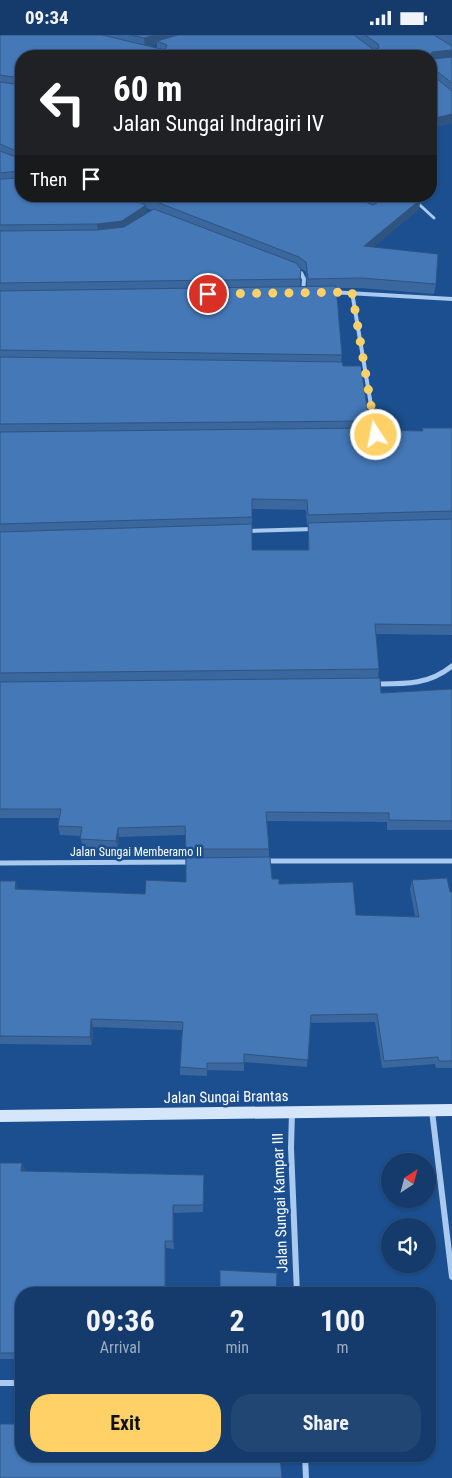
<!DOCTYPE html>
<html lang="en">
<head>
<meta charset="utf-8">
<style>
  body { margin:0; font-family:"Roboto Condensed",sans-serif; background:#214673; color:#f1f3f6; height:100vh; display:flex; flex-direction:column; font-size:19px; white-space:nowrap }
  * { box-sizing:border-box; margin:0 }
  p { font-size:16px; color:#9dadc1 }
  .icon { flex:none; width:28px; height:28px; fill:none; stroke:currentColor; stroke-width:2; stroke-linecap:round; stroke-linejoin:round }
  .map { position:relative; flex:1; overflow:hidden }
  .panel { position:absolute; left:15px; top:1252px; width:421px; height:175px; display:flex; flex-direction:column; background:#143b6b; border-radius:20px; box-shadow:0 1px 4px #0004,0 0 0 1px #33557e }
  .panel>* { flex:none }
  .banner { position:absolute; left:15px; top:15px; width:422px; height:152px; border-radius:20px; box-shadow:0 1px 4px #0004,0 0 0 1px #33557e; background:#202124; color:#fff; overflow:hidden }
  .needle { width:32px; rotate:36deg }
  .controls { position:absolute; left:381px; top:1118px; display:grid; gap:10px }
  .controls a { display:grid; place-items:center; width:55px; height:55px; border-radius:50%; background:#143b6b; box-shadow:0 1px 4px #0004,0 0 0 1px #33557e; font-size:25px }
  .pin { position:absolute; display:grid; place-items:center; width:42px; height:42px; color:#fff; margin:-21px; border:2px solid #fff; border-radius:50%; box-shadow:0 1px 5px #0007 }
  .me { position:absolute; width:55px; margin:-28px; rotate:349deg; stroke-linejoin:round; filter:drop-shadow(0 0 4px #0008) }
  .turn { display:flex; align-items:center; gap:18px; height:105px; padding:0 15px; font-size:22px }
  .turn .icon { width:65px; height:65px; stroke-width:2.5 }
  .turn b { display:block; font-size:35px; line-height:42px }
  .then { display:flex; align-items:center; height:48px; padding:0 15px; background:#0003; gap:10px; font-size:19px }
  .eta { display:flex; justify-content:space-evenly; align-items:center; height:85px; text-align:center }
  .eta b { font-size:30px; font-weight:700; line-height:35px }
  .button { display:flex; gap:10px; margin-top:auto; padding:10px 15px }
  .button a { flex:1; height:58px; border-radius:20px; background:#ffd166; color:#111; font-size:20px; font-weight:700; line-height:58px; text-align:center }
  .button a+a { background:#214673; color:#f1f3f6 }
  .status { display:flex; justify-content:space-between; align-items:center; height:35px; padding:0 25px; background:#143b6b; direction:ltr }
  .status svg { height:14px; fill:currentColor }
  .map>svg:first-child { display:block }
</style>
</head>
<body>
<div class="status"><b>09:34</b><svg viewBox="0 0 49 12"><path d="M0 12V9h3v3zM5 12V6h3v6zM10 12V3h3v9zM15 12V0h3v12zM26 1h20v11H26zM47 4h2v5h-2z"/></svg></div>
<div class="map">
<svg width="452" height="1443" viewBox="0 0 452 1443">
  <rect width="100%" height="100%" fill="#1b4f8f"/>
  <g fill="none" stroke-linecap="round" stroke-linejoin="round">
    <g stroke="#a9c9ee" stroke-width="3">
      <path d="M410,161L434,183"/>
      <path d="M295,234L302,240"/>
    </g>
    <g stroke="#a9c9ee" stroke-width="4">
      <path d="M301,238L304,244L303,258"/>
      <path d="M330,257L452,264"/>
      <path d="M352,257L376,400"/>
      <path d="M245,496L314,494"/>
    </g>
    <g stroke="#a9c9ee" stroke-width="5">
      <path d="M375,649C404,649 429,650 452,631"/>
      <path d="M265,826H452"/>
      <path d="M0,828L192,827"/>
    </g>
    <g stroke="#a9c9ee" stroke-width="6">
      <path d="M432,1076L452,1242"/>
      <path d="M292,1077L291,1113L297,1259"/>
      <path d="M0,1348H21"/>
      <path d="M305,1421L306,1443"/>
    </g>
    <path fill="#d6e6fa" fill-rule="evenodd" d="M452,1069V1081L0,1087V1075Z"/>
  </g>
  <g fill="#3a679d" fill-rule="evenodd">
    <path d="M0,0H452V88L431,93V21H21V161H412L419,174L373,212L436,249L434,259L361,253H336L342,320L341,327L369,386L368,393L370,395L422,396V393H452V600L376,599L379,634L378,643L381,658L452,654V795H387V787L267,786L269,814V822L272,844L279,849L356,880L415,882L410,854L412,845L450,857H452V1033H436L435,1029L382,1033L375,987L310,988L307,1032L244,1027V1036L207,1035V1041L180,1040V1032L182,995L93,992L92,1010L0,1009V846L18,854L145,859L186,847L185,800L119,802L118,815L82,813L81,801L60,800L58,791L59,783H0ZM157,9V13L149,11ZM146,173L152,175L146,178ZM299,232L306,237L307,251H300L301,234ZM252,474L306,475L307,490H308V515H252Z"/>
    <path d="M0,1128L25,1136L204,1148L203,1177L174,1178V1214L166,1213L21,1259V1324H0Z"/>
  </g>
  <g fill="#305480">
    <path d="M156,0H188L157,6V9L145,13L144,3Z"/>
    <path d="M452,15V25L431,27V21H430L432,17Z"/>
    <path d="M452,79V88L431,93V84Z"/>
    <path d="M421,164L419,174L363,221L364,211Z"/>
    <path d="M146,170L147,180L123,196L98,199L97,189Z"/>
    <path d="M118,793L119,802L118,815L116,806Z"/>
    <path d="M16,846L18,855L15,854Z"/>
    <path d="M91,984L93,992L92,1010L90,1002Z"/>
    <path d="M22,1128L26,1136H21Z"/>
    <path d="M173,1170L174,1178V1214L173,1206Z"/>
    <path d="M165,1206L166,1213V1259H165Z"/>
  </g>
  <g fill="#4478b7" stroke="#305480">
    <path d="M0,0H102L165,15L167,10L157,6L178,0H354L374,15L379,13L378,9L365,0H434L452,11V15L432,17L430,21H21V44L20,43L0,40Z"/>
    <path d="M131,0H156L144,3Z"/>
    <path d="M452,22V48L434,34H431V23L433,24Z"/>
    <path d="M431,39L452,56V79L431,84Z"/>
    <path d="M0,47L20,50L21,48V118L0,109Z"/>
    <path d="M0,116L18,123L21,122V137L19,136L0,138Z"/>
    <path d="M21,141V161H122L146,170L122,186L97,189L0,190V144L20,143Z"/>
    <path d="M141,161H350L373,170L377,168L375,164L368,161H412L421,164L364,211L438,219L436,249L362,243L308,244L306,227L299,222Z"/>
    <path d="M154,174L296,228L301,234L300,244L0,248V196L97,195L124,192Z"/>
    <path d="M336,251L342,320L0,315V256Z"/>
    <path d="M0,322L342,327L343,331H361L369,386L0,389Z"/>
    <path d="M370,393V395L423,396L422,393H452V476L308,480L307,465L252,464V482L0,489V397Z"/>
    <path d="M452,484V590L375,589L379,634L0,638V497L252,489V515H309L308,488Z"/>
    <path d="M380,643L381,658L452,654V786L389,785V778L266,777L269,814H186L185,791L118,793L116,806L80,804L82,792L58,791L61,774H0V647Z"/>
    <path d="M270,822L272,844H279V849L353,847L356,880L419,882L412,845L447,843L450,857H452V1026H439L438,1022L384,1026L377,979L311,980L308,1025L244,1019V1028H207V1034L180,1032L183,987L91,984L90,1002L0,1001V846H16L15,854L145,859L146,845L186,847V823Z"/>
    <path d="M0,1128H22L21,1136L204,1140L203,1170H173V1206H165V1259H21V1318H0Z"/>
    <path d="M220,1235L277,1238L276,1259H220Z"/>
    <path d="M0,1389H21V1421H280L282,1443H0Z"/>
  </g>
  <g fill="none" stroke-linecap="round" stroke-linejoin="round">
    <path stroke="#ffd166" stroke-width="9" stroke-dasharray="0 16.2" d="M208,259L352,257L376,400"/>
  </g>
  <g text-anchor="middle" stroke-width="5" stroke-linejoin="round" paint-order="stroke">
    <g font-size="12" fill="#fff" stroke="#1b4f8f">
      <text x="136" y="821">Jalan Sungai Memberamo II</text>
    </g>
    <g font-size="15" fill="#fff" stroke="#1b4f8f">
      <text transform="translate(226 1062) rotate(-1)" y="5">Jalan Sungai Brantas</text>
      <text transform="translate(280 1168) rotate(-92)" y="5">Jalan Sungai Kampar III</text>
    </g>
  </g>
</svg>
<div class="controls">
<a><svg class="needle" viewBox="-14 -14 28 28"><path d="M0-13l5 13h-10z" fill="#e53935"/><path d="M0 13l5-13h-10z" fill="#9dadc1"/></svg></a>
<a><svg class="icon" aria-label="sound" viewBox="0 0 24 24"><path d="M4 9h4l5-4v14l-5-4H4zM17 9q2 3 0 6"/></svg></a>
</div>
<div class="pin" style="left:208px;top:259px;background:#d93025"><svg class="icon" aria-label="arrive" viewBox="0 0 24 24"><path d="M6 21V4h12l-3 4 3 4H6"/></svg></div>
<svg class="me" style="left:376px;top:400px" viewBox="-20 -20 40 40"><circle r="17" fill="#ffd166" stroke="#fff" stroke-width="3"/><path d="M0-11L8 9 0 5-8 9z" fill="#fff"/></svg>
<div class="banner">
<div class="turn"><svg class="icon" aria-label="left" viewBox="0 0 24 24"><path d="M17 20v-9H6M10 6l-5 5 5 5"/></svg><div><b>60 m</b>Jalan Sungai Indragiri IV</div></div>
<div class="then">Then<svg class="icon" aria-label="arrive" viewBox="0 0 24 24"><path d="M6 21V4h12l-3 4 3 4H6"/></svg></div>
</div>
<section class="panel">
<div class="eta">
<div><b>09:36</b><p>Arrival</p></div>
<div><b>2</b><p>min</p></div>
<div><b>100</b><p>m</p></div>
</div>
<div class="button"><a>Exit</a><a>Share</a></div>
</section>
</div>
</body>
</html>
